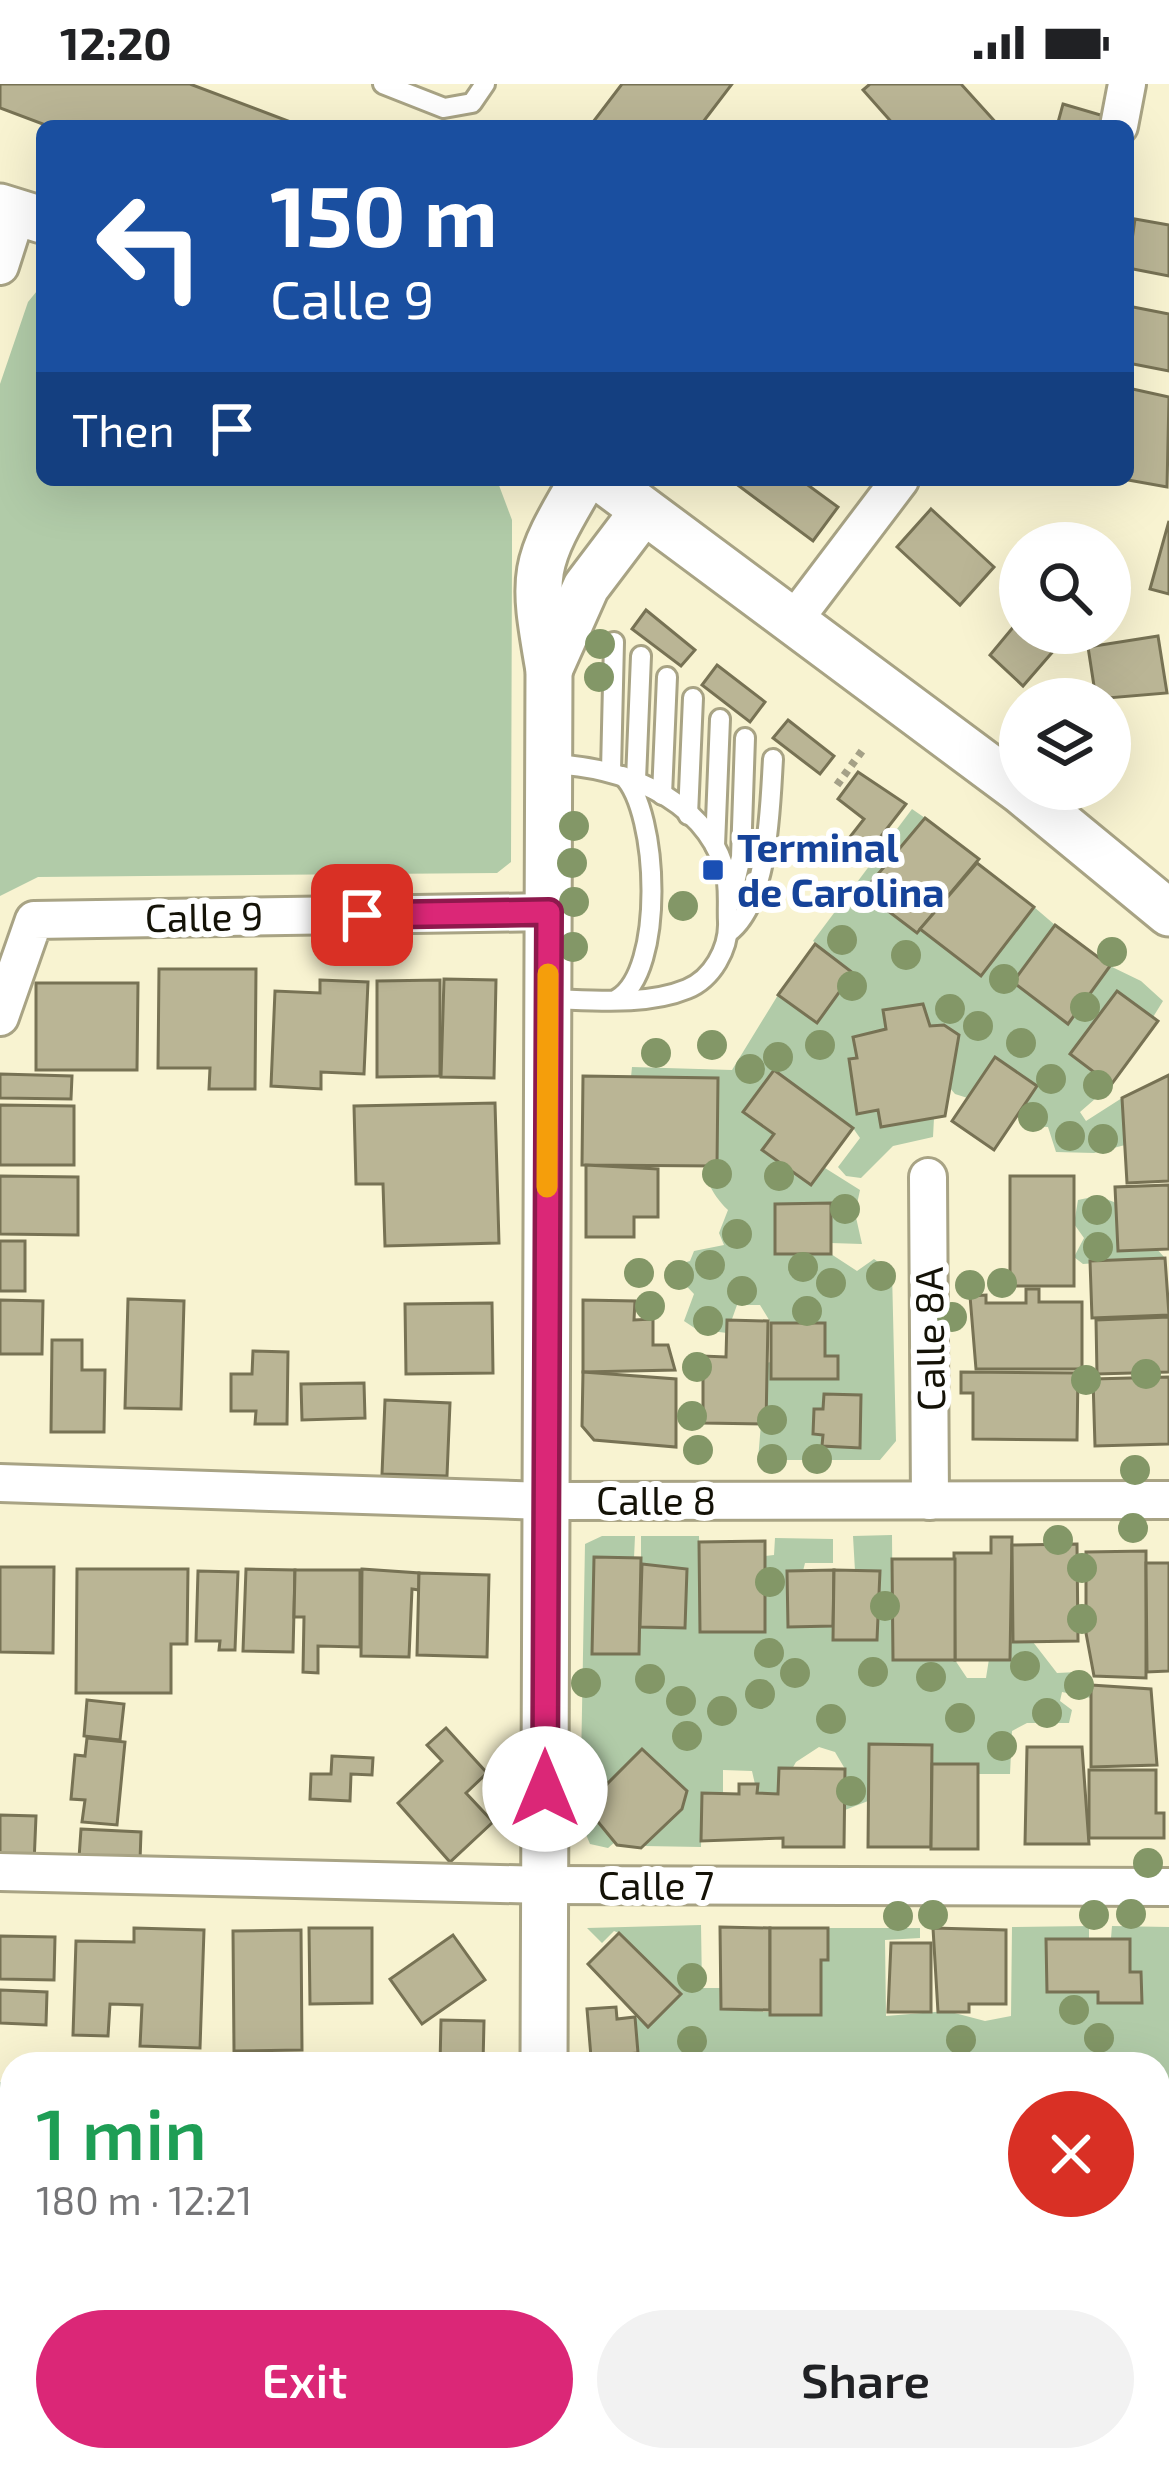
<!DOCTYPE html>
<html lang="en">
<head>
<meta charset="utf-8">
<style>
  body { margin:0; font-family:"Exo 2",sans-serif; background:#f2f2f2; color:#202124; height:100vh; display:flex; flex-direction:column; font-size:45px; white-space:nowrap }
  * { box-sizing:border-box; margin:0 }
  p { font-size:39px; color:#757577 }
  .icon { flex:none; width:66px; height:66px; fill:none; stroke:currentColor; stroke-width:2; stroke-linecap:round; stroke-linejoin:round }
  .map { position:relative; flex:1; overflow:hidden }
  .sheet { position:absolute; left:0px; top:1968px; width:1170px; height:420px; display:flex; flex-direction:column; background:#fff; border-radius:36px 36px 0 0; box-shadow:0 12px 48px #0002 }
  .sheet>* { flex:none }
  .hud { position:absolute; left:36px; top:36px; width:1098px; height:366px; border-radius:18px; box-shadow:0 12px 48px #0002; background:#1a4fa0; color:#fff; overflow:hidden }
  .fabs { position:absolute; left:999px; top:438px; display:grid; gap:24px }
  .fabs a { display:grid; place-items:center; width:132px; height:132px; border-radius:50%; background:#fff; box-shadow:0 12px 48px #0002; font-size:60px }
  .pin { position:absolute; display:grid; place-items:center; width:102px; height:102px; color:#fff; margin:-51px; border-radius:24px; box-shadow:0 6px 18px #0006 }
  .me { position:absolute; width:132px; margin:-66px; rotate:0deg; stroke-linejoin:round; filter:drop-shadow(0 0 9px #0008) }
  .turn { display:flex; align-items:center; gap:42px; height:252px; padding:0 36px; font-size:54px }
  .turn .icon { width:156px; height:156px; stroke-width:2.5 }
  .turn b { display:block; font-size:84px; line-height:102px }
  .then { display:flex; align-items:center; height:114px; padding:0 36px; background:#0003; gap:24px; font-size:45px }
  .round { display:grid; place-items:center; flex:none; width:126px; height:126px; border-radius:63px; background:#f2f2f2 }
  .overview { display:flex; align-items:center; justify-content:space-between; height:204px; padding:0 36px }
  h1 { font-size:72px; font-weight:600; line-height:90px; color:#1e9e55 }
  .cta { display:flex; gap:24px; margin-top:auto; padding:24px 36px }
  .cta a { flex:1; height:138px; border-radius:72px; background:#db2777; color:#fff; font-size:48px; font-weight:600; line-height:138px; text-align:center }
  .cta a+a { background:#f2f2f2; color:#202124 }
  .status { display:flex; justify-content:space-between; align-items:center; height:84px; padding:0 60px; background:#fff; direction:ltr }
  .status svg { height:33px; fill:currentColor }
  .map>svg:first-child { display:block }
</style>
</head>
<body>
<div class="status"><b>12:20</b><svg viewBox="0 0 49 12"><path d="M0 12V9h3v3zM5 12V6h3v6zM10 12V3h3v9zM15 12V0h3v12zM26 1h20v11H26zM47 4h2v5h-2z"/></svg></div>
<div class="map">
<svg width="1169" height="2388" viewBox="0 0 1169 2388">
  <rect width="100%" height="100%" fill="#f8f3d1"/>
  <g fill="#b1cba8">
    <path d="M41,202L42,396H497L512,436V469L511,778L497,789L38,793L0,812V300L28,218Z"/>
    <path d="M912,725L925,734L864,807L916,848L920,845L981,892L1034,823L1055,841L1014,898L1069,939L1110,882L1141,897L1163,917L1111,1001L1080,1028L1086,1037L1122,1014L1125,1061L1094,1069L1056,1068L1048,1043L1025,1042L1018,1030L955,1010L950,1004L958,951L944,941L930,942L922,920L884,926L886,945L854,953L857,974L849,976L857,1029L878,1026L934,1034L933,1053L893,1062L861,1094L846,1092L838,1083L860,1054L853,1044L773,987L744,1027L774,1050L763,1066L810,1101L825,1084L860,1106L855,1129L862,1160L831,1159L830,1119L776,1120L775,1170H831L857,1187L874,1175L892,1188L896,1357L880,1376H758L766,1279L771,1278L772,1295H837L838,1272H825V1240L771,1239L760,1221H737L727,1249L696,1245L684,1237L694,1210L675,1190L676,1181L690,1177L694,1167L724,1161L719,1149L728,1126C686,1085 708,1046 718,994L631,993L632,983L732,986L778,911L817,939L853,889L813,857Z"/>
    <path d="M1097,1112L1114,1118L1165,1174L1083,1180L1074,1173L1084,1154L1074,1140L1078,1116Z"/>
    <path d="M892,1451L893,1576H955L967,1594H986L989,1575L1010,1558H1033L1057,1589L1078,1588L1091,1601V1614L1062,1608L1060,1617L1072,1626L1069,1639H1027L1012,1647L1010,1690H979L978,1680H932L931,1661L869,1660L868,1717L845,1726V1685L835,1668L819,1663L796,1678L778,1710L757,1709L752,1687L723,1686V1710H702L701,1763L644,1762L682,1725L687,1707L641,1665L585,1722L615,1758L608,1764L590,1760L580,1736L585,1460L602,1452H635L634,1474H594L592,1569L639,1570L640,1543H685L687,1486L641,1480V1452H699L701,1548H765V1472L774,1471L775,1454L833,1455V1479H805L803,1487L787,1488L788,1542H833L834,1556H877L880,1488L855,1487L853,1452Z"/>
    <path d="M701,1841L702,1904H721V1925L820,1931L821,1876L828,1875V1844H920V1854L885,1856L886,1932L947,1927L985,1937L1011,1932L1012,1843L1089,1842V1854L1047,1855V1907L1098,1908L1099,1919L1142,1918L1141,1889L1130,1888V1855L1111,1854L1112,1842L1169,1843V2010L1158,2009V1980H571L582,1971L638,1969L635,1933L649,1942L681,1910L619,1849L614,1847L602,1859L587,1844Z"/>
    <path d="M0,1998H12V2376H499V2388H0Z"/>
    <path d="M605,2376H760V2388H608Z"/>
    <rect x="848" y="2376" width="284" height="12"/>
  </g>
  <g fill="#bab595" stroke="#777254" stroke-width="3">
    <path d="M0,0H190L301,42H48L0,24Z"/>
    <path d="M622,0H732L700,42H590Z"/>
    <path d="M870,0H961L999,42H895L863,6Z"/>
    <path d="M1063,20L1104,32L1101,42H1057Z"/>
    <path d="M1135,135L1169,141V192L1128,184Z"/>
    <path d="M1128,222L1169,230V287L1128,279Z"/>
    <path d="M1128,304L1169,313L1167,403L1128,396Z"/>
    <path d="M731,396H801L838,423L813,457Z"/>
    <path d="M931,425L994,483L960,521L897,463Z"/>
    <path d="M1169,437V510L1150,505Z"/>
    <path d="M646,526L695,566L681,582L632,545Z"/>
    <path d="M1020,535V549H1069L1023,602L990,571Z"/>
    <path d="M1158,552L1167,609L1096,615L1088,563Z"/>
    <path d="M717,581L765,618L750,638L702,601Z"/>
    <path d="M788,636L834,672L820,690L773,654Z"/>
    <path d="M858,688L906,720L858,782L839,767L864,735L838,715Z"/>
    <path d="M925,734L979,775L917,849L863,808Z"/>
    <path d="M977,779L1034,823L981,892L920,845Z"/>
    <path d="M1055,841L1110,882L1068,940L1013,898Z"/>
    <path d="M815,860L853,889L817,939L778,911Z"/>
    <path d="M159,885H256L255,1005H209L210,984H158Z"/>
    <path d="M444,895L496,896L494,994L441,993Z"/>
    <path d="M320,896L368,898L364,990L321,988V1005L271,1002L275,907L320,909Z"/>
    <path d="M440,896V992L377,993V897Z"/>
    <path d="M36,899H138L137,986H36Z"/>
    <path d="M1117,907L1158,937L1111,1001L1070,970Z"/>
    <path d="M923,920L930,942L944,941L959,951L945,1032L881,1043L878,1026L857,1030L849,975L857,974L853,953L886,945L883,926Z"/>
    <path d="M995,973L1037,1002L994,1066L952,1037Z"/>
    <path d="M774,986L853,1044L811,1101L762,1066L774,1050L743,1028Z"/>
    <path d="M0,990L72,992L71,1015L0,1014Z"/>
    <path d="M1169,991V1097L1127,1099L1122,1014Z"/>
    <path d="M583,992L718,994L717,1082L582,1081Z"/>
    <path d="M495,1019L499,1159L385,1162L383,1100H356L354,1022Z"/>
    <path d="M0,1021L74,1022V1081H0Z"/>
    <path d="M586,1081L658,1085V1133H634V1153H586Z"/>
    <path d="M0,1092L78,1093V1151L0,1150Z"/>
    <rect x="1010" y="1092" width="64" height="110"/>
    <path d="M1169,1101V1165L1118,1167L1115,1103Z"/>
    <path d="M831,1119V1170H775V1120Z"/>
    <rect x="0" y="1157" width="25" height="50"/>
    <path d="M1165,1174L1169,1231L1092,1234L1090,1177Z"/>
    <path d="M1026,1205H1039V1218H1082V1285H976L970,1212L986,1211V1219H1026Z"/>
    <path d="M128,1215L184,1217L181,1325L125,1324Z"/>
    <path d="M0,1216L43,1217L42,1270H0Z"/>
    <path d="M583,1216L635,1217L634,1236L653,1235V1261H668L675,1286L583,1288Z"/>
    <path d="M492,1219L493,1289L406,1290L405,1220Z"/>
    <path d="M1169,1233V1288L1097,1290L1096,1236Z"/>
    <path d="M727,1236L768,1237L766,1340L703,1339V1272L726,1273Z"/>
    <path d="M771,1239H825V1272H838V1295H771Z"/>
    <path d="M52,1256H82V1286H105L104,1348H51Z"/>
    <path d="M253,1267L288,1268L287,1340H255L256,1327H231V1290H252Z"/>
    <path d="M583,1288L676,1295V1363L594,1356L582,1342Z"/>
    <path d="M961,1288L1078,1289L1077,1356L973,1355V1309H961Z"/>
    <path d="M1169,1293V1360L1095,1362L1093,1295Z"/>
    <path d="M364,1299L365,1334L302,1336L301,1300Z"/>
    <path d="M824,1310L861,1311L860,1364L822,1362L823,1351L813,1350L814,1325H823Z"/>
    <path d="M385,1316L450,1319L447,1392L382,1390Z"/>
    <path d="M991,1453H1012L1010,1576H955L954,1469H991Z"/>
    <path d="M765,1457V1548H700L699,1458Z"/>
    <path d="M1077,1460L1078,1557L1013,1558L1012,1461Z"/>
    <path d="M1146,1467V1594L1094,1592L1086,1549V1468Z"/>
    <path d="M594,1473L641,1474L639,1570H592Z"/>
    <path d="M892,1475H955V1576H893Z"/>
    <path d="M1146,1479H1169V1587L1147,1588Z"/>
    <path d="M642,1480L687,1485L685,1544L640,1543Z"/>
    <path d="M0,1483H54L53,1569L0,1568Z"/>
    <path d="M77,1485H188L187,1560H171V1609H76Z"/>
    <path d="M246,1485L295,1486L293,1568L243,1567Z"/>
    <path d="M362,1485L419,1489V1506L412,1505L409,1573L361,1572Z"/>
    <path d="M295,1486H360V1563L318,1562V1589L303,1588L304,1533H294Z"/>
    <path d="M834,1486L833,1542L788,1543L787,1487Z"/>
    <path d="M834,1486L880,1487L877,1556H833Z"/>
    <path d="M198,1487L238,1488L235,1566H219L220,1557H196Z"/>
    <path d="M419,1489L489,1491L487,1573L417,1571Z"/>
    <path d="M1091,1601L1151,1605L1157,1681L1091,1683Z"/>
    <path d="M87,1616L124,1620L120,1656L84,1652Z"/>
    <path d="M446,1644L487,1689L466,1709L493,1738L450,1778L398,1719L442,1677L427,1661Z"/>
    <path d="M87,1654L125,1658L117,1741L82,1738L85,1716L71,1715L75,1671L85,1672Z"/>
    <path d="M869,1660L932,1661L931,1763H868Z"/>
    <path d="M1027,1663H1082L1089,1760H1025Z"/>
    <path d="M642,1665L687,1707L682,1725L641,1764L617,1761L585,1722Z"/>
    <path d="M332,1672L373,1674L372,1691L351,1690L350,1717L310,1715L311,1690H331Z"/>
    <path d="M932,1680H978V1765H931Z"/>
    <path d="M779,1684L845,1685L844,1763H783V1754L701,1757L702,1709L739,1710V1700H758L757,1709L778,1710Z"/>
    <path d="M1089,1686H1156V1729H1164V1754H1089Z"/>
    <path d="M0,1731L36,1732L34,1780L0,1779Z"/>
    <path d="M81,1745L141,1748L140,1777L79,1774Z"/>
    <path d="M720,1843L770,1844V1926L721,1925Z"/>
    <path d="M134,1844L204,1846L200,1964L140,1962L142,1921L110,1920L108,1952L73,1951L76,1857L134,1858Z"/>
    <path d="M309,1844H372V1919L310,1920Z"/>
    <path d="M770,1844H828V1876H821V1931H770Z"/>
    <path d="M933,1844L1006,1846V1920H969V1928H938Z"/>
    <path d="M301,1846L302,1966L234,1967L233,1847Z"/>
    <path d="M619,1849L681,1910L648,1943L588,1880Z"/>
    <path d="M453,1851L485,1896L422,1940L390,1895Z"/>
    <path d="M0,1852L55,1853L54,1896L0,1895Z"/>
    <path d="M1046,1855H1130V1888H1141L1142,1919H1098V1908H1047Z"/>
    <path d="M891,1859H931V1928H888Z"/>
    <path d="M0,1906L47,1908L46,1941L0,1939Z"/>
    <path d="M616,1923L617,1935L635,1933L638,1969L591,1973L587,1925Z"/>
    <path d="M441,1936L484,1937L483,1980H440Z"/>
    <path d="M1158,2232H1169V2316L1158,2315Z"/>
    <path d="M1158,2348L1169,2349V2388H1132V2376H1158Z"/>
    <rect x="760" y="2376" width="88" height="12"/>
  </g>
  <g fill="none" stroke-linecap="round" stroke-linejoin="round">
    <g stroke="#a8a384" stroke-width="24">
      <g id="service">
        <path d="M383,0L444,24L472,19L485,0"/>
        <path d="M611,687L614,558"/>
        <path d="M636,696L641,572"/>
        <path d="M662,711L667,593"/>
        <path d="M688,731L693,614"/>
        <path d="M715,762L720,635"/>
        <path d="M733,807L741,773L745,654"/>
        <path d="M728,849C769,819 770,723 773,675"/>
        <path d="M548,915C591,916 646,922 687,905C712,895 729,865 728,838C727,821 730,799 724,783C701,711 618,683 551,680"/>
        <path d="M617,915C665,888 659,728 623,692"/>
      </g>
    </g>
    <g stroke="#a8a384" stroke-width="42">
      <g id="minor">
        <path d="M1119,42L1127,0"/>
        <path d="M0,182L17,129"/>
        <path d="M791,540L900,396"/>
        <path d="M0,933L34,836L549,828"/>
        <path d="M928,1093L930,1417"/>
        <path d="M0,1399L545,1417L1169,1416"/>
        <path d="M0,1788L546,1801L1169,1803"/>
      </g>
    </g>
    <g stroke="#a8a384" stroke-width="51">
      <g id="tertiary">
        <path d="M0,123L42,136"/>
        <path d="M603,396L1021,707L1169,829"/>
        <path d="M549,586L586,503L642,429"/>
        <path d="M544,1980L549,586C532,488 532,482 583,396"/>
        <path d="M542,2388V2376"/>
      </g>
    </g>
    <path stroke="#a4a087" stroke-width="8" stroke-dasharray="6 6" stroke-linecap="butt" d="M837,701L862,667"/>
    <use href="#service" stroke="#fff" stroke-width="18"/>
    <use href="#minor" stroke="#fff" stroke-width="36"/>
    <use href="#tertiary" stroke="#fff" stroke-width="45"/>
  </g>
  <g fill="#839767">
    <circle cx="600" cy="560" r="15"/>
    <circle cx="599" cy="593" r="15"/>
    <circle cx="574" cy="742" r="15"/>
    <circle cx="572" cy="779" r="15"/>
    <circle cx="574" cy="818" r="15"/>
    <circle cx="683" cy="822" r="15"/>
    <circle cx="842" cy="856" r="15"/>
    <circle cx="573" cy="863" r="15"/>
    <circle cx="1112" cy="868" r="15"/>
    <circle cx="906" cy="871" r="15"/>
    <circle cx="1004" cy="895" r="15"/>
    <circle cx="852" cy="902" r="15"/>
    <circle cx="1085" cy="923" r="15"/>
    <circle cx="950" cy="925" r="15"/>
    <circle cx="978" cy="942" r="15"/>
    <circle cx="1021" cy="959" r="15"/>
    <circle cx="712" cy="961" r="15"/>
    <circle cx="820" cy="961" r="15"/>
    <circle cx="656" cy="969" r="15"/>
    <circle cx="778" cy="973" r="15"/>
    <circle cx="750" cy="985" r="15"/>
    <circle cx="1051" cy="995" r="15"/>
    <circle cx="1098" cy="1001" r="15"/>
    <circle cx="1033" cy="1033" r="15"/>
    <circle cx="1070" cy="1052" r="15"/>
    <circle cx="1103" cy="1055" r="15"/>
    <circle cx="717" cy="1090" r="15"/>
    <circle cx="779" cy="1092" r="15"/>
    <circle cx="845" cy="1125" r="15"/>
    <circle cx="1097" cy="1126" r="15"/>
    <circle cx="737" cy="1150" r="15"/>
    <circle cx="1098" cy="1163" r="15"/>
    <circle cx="710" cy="1181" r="15"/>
    <circle cx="803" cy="1183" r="15"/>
    <circle cx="639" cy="1189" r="15"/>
    <circle cx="679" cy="1191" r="15"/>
    <circle cx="881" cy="1192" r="15"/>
    <circle cx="831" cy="1199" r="15"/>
    <circle cx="1002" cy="1199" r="15"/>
    <circle cx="970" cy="1201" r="15"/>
    <circle cx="742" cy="1207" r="15"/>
    <circle cx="650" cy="1222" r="15"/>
    <circle cx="807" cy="1227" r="15"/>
    <circle cx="952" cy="1233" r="15"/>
    <circle cx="708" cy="1237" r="15"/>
    <circle cx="697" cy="1283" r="15"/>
    <circle cx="1146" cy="1290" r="15"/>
    <circle cx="1086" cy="1296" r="15"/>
    <circle cx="692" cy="1332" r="15"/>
    <circle cx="772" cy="1336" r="15"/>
    <circle cx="698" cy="1366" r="15"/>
    <circle cx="772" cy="1375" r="15"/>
    <circle cx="817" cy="1375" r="15"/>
    <circle cx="1135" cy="1386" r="15"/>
    <circle cx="1133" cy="1444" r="15"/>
    <circle cx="1058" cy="1456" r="15"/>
    <circle cx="1082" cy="1484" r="15"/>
    <circle cx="770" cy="1498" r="15"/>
    <circle cx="885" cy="1522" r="15"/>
    <circle cx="1082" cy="1535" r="15"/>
    <circle cx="769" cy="1569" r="15"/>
    <circle cx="1025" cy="1582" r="15"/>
    <circle cx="873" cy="1588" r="15"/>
    <circle cx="795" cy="1589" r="15"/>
    <circle cx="931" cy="1593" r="15"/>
    <circle cx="650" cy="1595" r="15"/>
    <circle cx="586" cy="1599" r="15"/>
    <circle cx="1079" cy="1601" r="15"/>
    <circle cx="760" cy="1610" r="15"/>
    <circle cx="681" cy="1617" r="15"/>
    <circle cx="722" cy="1627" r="15"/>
    <circle cx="1047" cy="1629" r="15"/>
    <circle cx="960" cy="1634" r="15"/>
    <circle cx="831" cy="1635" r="15"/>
    <circle cx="687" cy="1652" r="15"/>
    <circle cx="1002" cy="1662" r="15"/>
    <circle cx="851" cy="1707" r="15"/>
    <circle cx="1148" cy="1779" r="15"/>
    <circle cx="1131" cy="1830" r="15"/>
    <circle cx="933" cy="1831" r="15"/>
    <circle cx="1094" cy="1831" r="15"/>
    <circle cx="898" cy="1832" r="15"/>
    <circle cx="692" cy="1894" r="15"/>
    <circle cx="1074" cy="1926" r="15"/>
    <circle cx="1099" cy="1954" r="15"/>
    <circle cx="961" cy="1956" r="15"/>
    <circle cx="692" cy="1957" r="15"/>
  </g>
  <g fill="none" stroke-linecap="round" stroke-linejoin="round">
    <g stroke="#8e194d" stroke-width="30">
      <path id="route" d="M362,831L549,828L545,1705"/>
    </g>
    <use href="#route" stroke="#db2777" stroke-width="21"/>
    <path stroke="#f59e0b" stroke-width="21" d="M547,1103L548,890"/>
  </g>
  <rect fill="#1a4fb4" stroke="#fff" stroke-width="4.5" x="701" y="774" width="24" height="24" rx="6"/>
  <g text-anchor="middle" stroke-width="12" stroke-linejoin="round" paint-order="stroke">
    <g font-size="39" font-weight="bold" fill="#164399" stroke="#fff" text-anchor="start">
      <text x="737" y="778">Terminal<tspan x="737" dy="45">de Carolina</tspan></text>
    </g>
    <g font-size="39" fill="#141207" stroke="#fff">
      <text transform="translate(204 833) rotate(-1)" y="14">Calle 9</text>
      <text transform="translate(930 1255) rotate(-91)" y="14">Calle 8A</text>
      <text x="656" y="1431">Calle 8</text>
      <text x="656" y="1816">Calle 7</text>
    </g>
  </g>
</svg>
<div class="fabs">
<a><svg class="icon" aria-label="search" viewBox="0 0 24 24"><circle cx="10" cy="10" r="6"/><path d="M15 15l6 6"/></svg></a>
<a><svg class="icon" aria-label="layers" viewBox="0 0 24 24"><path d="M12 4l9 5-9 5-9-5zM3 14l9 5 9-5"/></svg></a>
</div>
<div class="pin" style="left:362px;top:831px;background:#d93025"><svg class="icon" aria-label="arrive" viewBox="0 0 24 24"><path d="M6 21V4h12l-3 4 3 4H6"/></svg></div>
<svg class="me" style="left:545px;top:1705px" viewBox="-20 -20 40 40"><circle r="19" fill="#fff"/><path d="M0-13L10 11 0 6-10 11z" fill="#db2777"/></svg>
<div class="hud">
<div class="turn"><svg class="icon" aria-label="left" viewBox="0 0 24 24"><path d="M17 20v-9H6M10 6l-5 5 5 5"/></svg><div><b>150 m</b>Calle 9</div></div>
<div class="then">Then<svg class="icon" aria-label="arrive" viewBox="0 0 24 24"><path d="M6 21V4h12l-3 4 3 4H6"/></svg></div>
</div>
<section class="sheet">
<div class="overview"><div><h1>1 min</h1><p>180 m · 12:21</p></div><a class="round" style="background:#d93025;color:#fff"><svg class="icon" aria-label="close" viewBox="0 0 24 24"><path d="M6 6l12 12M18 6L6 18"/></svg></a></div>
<div class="cta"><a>Exit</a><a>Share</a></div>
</section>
</div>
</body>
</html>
